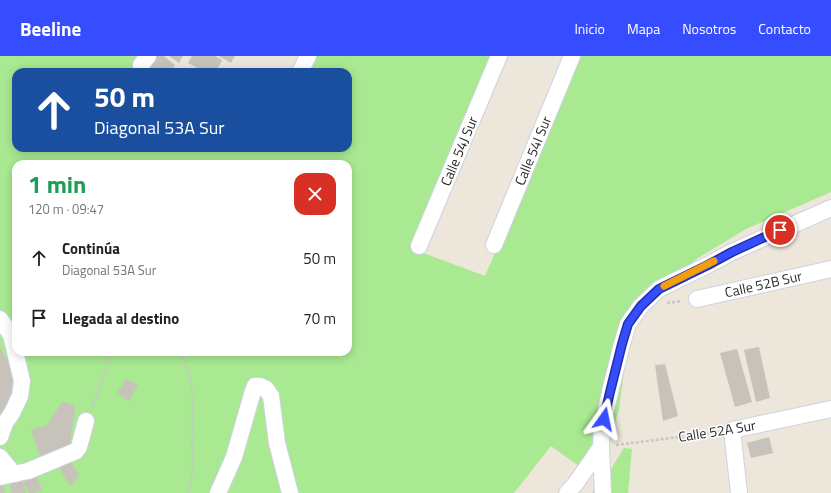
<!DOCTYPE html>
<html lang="es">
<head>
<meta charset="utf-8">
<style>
  body { margin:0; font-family:"Titillium Web",sans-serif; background:#f6f6f6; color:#222; height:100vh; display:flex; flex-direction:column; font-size:15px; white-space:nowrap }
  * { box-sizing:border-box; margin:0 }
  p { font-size:13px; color:#767676 }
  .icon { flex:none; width:22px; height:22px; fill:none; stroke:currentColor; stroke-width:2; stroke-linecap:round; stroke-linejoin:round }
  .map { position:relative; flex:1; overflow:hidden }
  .panel { position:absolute; left:12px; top:104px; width:340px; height:196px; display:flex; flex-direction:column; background:#fff; border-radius:12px; box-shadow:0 2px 10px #0003 }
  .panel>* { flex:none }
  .guide { position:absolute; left:12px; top:12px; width:340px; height:84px; border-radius:12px; box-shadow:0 2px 10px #0003; background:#1a4fa0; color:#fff; overflow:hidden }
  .pin { position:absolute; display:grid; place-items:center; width:34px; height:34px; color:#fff; margin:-17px; border:2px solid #fff; border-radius:50%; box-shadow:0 1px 4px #0007 }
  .me { position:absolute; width:44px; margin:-22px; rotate:12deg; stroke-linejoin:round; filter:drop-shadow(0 0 3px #0008) }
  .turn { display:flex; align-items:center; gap:14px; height:84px; padding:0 16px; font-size:18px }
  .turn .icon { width:52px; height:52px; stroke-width:2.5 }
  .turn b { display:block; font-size:28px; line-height:34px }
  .round { display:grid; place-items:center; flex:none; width:42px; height:42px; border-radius:12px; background:#f6f6f6 }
  .head { display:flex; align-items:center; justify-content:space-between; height:68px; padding:0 16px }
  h1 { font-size:24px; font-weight:700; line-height:30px; color:#1e9e55 }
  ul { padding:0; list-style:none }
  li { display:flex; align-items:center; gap:12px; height:60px; padding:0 16px }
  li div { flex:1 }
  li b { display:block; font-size:15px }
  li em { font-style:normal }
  header { display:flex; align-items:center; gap:24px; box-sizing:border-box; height:56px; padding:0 20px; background:#354cff; color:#fff }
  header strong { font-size:19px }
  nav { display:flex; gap:22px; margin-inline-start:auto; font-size:14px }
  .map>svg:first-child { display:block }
</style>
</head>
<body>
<header>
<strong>Beeline</strong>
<nav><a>Inicio</a><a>Mapa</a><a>Nosotros</a><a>Contacto</a></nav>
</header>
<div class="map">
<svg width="831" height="437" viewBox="0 0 831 437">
  <rect width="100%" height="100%" fill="#ede6da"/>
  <g fill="#a9e991" fill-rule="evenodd">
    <path d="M0,0H141L129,16H16V92H348V16H306L315,0H490L410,192L485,220L580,0H831V136L746,173L698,202L668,226L634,268L627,293L619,354L609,384L587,416L551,390L514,437H0ZM16,108H348V296H16Z"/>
    <path d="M624,392L632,393L628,437H592L610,415Z"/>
  </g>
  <g fill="#c8c3ba">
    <path d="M154,0H164L175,9L171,16H143Z"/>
    <path d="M169,0H183L179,7Z"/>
    <path d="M192,0H215L222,4L216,16H206L188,7Z"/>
    <path d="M219,0H235L231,7Z"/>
    <path d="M0,291L19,327L0,364Z"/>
    <path d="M759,291L770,342L756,346L744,294Z"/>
    <path d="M737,293L752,346L735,351L720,297Z"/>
    <path d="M665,308L678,360L663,365L655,309Z"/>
    <path d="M126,323L138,329L129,345L117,337Z"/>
    <path d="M63,345L75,350L70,389L40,400L31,374L47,369Z"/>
    <path d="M769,381L773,397L751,402L747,387Z"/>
    <path d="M70,404L79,419L70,431L59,411Z"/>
    <path d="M36,418L42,434L35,437H29L22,423Z"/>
    <path d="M22,423L26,437H12L9,427Z"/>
    <path d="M0,425H3L5,437H0Z"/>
  </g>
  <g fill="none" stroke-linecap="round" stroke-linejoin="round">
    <g stroke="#cfd1e4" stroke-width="18">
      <g id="street">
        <path d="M141,9L148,0"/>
        <path d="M300,16L308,0"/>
        <path id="s1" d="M494,189L572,0"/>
        <path id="s2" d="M419,190L499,0"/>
        <path id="s3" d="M697,243L831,213"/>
        <path d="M0,263L11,279L22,325L20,340L12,357L5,367L0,381"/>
        <path d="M0,401L14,418"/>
        <path d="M0,421L28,415L76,395L79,391L86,365"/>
        <path d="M218,437L234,401L253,335L255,330H260L266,333L271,340L277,387L290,437"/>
        <path d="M567,437L576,427L601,391"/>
        <path d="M603,437L601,391L602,372L610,336L622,288L628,268L641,250L659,233L677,224L708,209L732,196L831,152"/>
        <path d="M739,437L732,374L831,353"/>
      </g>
    </g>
    <g stroke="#c7c7c7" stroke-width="2.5" stroke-dasharray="3 2" stroke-linecap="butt">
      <path d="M667,247L682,245"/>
      <path d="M180,296L188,315L193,339L192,383L193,405V413L188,437"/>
      <path d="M92,352C97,337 109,311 108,296"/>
      <path d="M616,389L718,376"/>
    </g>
    <use href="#street" stroke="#fff" stroke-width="16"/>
  </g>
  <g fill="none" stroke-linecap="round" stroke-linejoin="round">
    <g stroke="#2231a6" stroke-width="10">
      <path id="route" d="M604,363L610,336L622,288L628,268L641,250L659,233L708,209L732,196L780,174"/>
    </g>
    <use href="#route" stroke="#354cff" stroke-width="7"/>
    <path stroke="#f59e0b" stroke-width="7" d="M664,230L714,205"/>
  </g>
  <g text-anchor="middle" stroke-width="3" stroke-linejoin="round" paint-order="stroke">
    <g font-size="14" fill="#292929" stroke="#fff">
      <text dy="5" stroke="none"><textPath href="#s2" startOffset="103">Calle 54J Sur</textPath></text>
      <text dy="5" stroke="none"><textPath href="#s1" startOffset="102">Calle 54I Sur</textPath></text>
      <text dy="5" stroke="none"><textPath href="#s3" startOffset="68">Calle 52B Sur</textPath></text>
      <text transform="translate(717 375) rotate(-9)" y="5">Calle 52A Sur</text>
    </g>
  </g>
</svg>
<div class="pin" style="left:780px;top:174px;background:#d93025"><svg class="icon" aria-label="arrive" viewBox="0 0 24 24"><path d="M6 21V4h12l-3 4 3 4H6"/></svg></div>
<svg class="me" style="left:604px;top:363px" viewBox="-20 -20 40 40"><path d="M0-17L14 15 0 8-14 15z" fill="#354cff" stroke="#fff" stroke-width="4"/></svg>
<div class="guide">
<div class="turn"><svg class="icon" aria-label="ahead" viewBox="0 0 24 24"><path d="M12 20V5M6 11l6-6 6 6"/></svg><div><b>50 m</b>Diagonal 53A Sur</div></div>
</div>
<section class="panel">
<div class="head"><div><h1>1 min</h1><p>120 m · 09:47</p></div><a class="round" style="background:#d93025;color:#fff"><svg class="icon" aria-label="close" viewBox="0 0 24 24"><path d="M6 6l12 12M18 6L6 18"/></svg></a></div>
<ul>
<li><svg class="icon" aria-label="ahead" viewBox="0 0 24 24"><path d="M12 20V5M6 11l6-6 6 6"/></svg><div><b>Continúa</b><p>Diagonal 53A Sur</p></div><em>50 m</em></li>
<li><svg class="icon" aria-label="arrive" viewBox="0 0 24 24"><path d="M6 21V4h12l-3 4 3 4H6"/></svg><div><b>Llegada al destino</b></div><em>70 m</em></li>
</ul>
</section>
</div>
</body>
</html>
